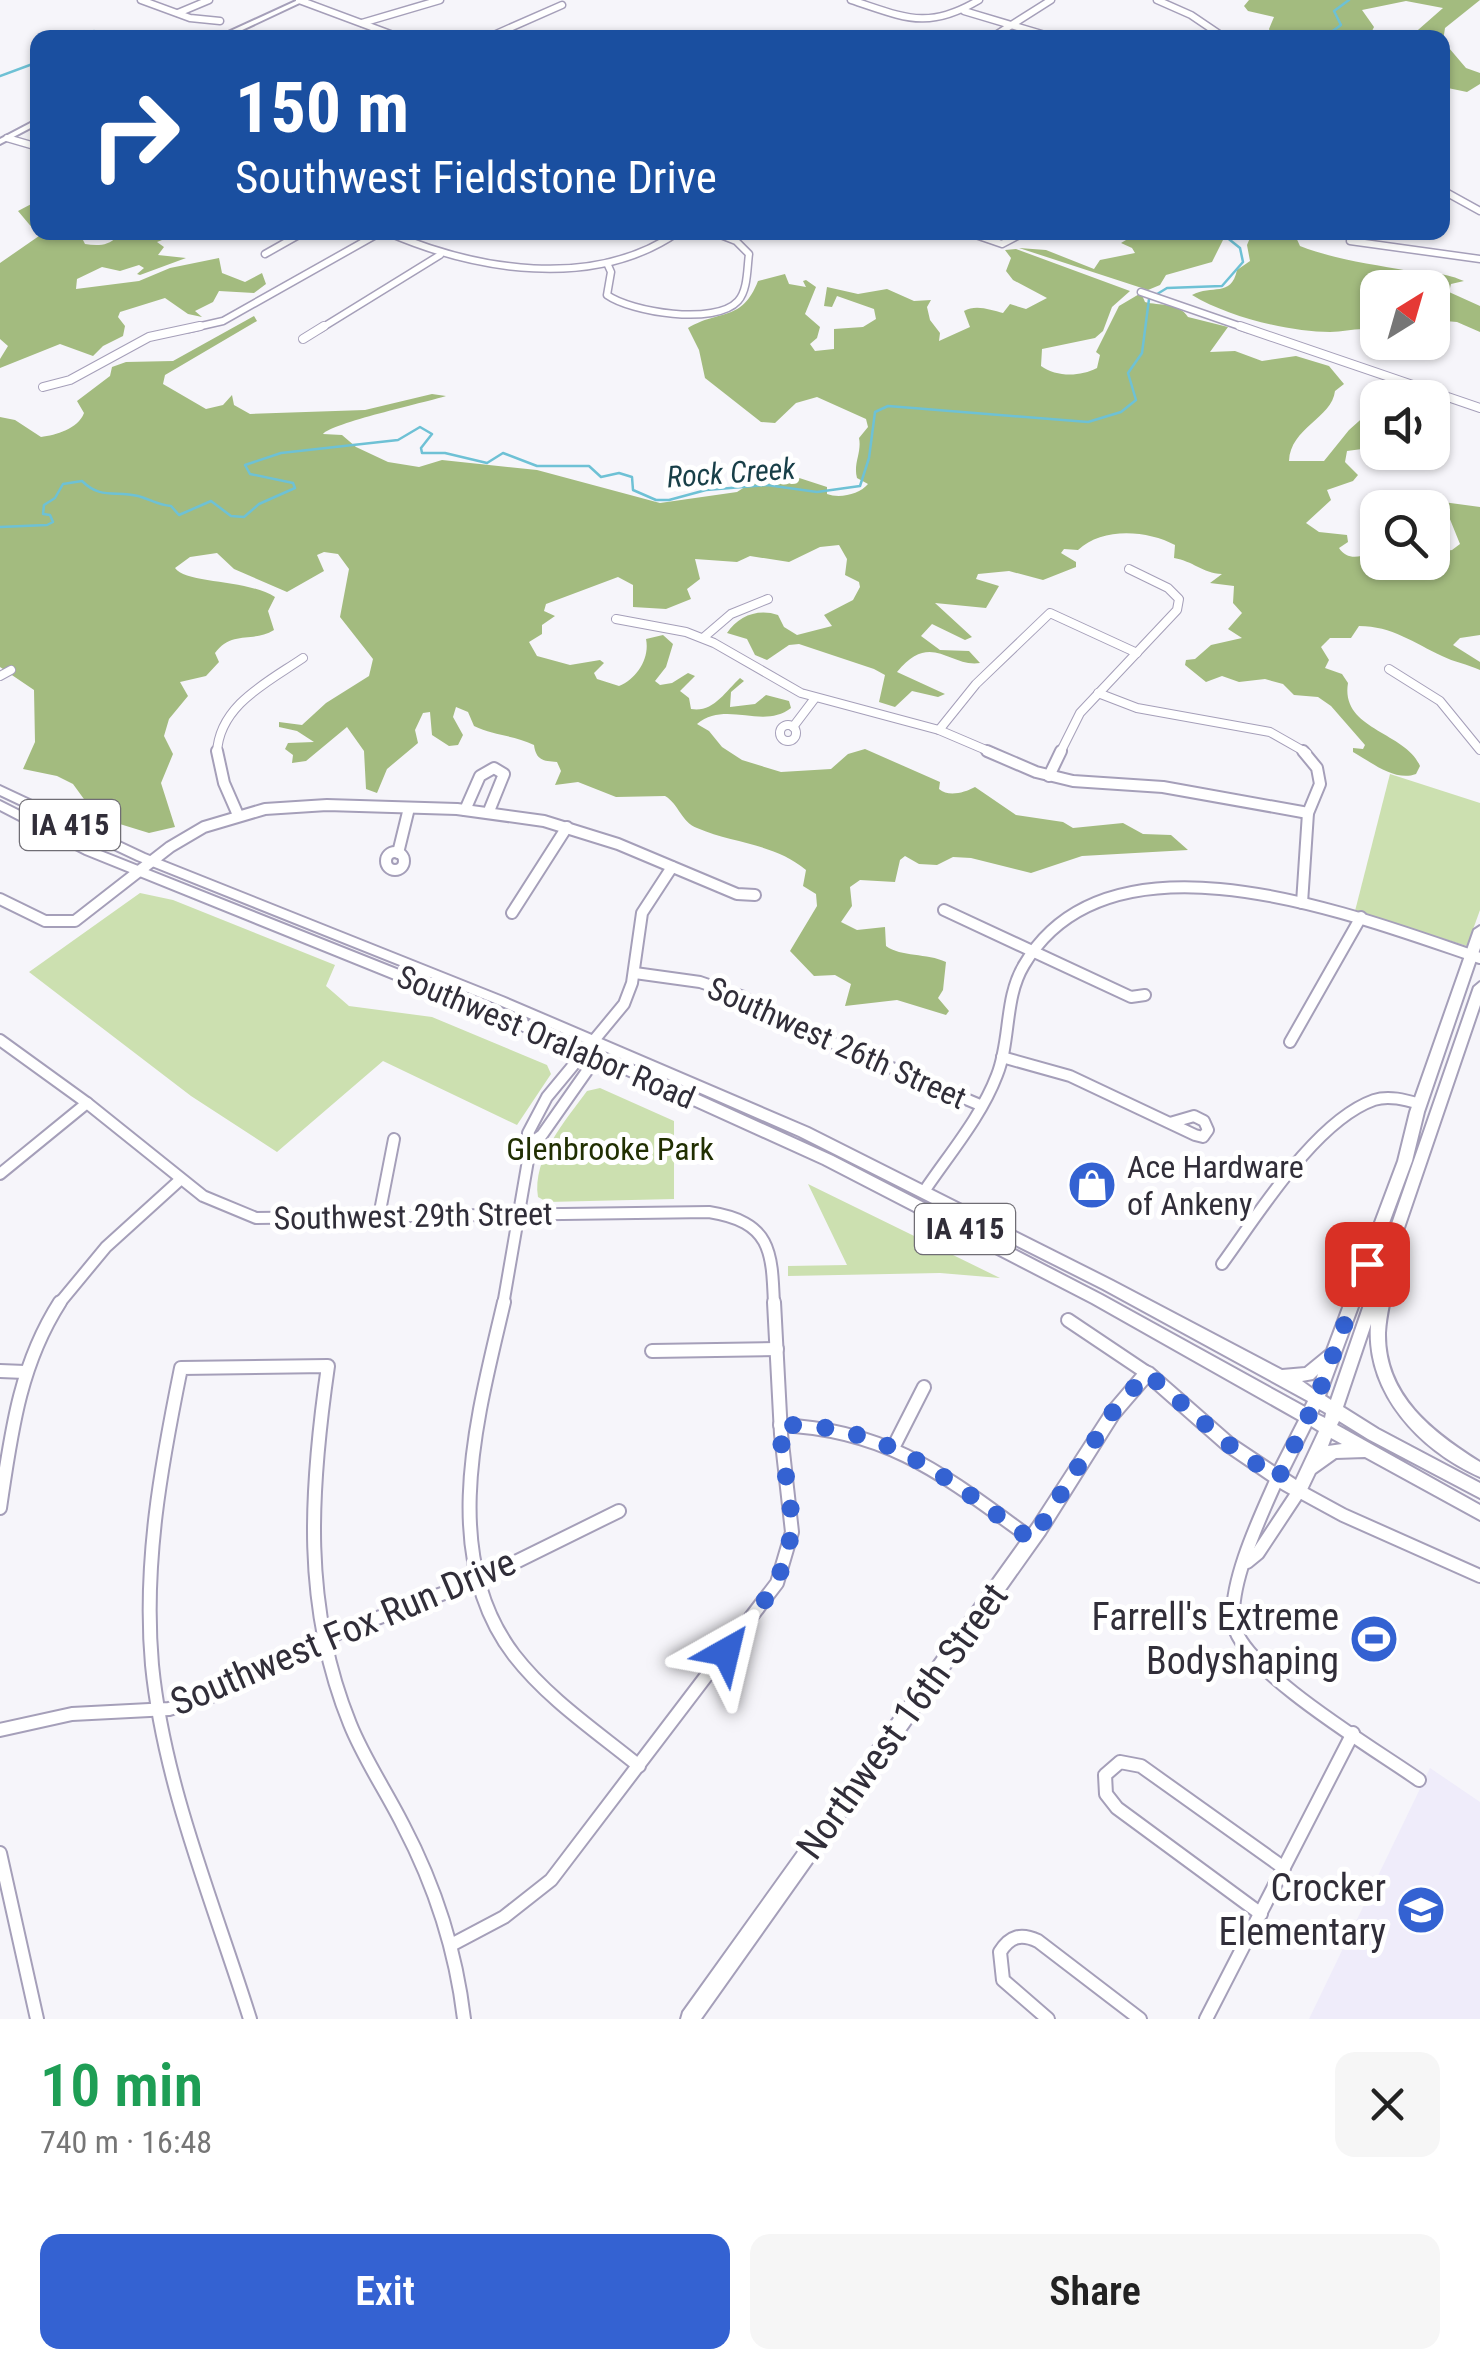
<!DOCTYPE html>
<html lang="en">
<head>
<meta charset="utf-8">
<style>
  body { margin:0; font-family:"Roboto Condensed",sans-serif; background:#f6f6f6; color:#222; height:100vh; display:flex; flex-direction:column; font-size:38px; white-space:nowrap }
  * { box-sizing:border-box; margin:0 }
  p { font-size:32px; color:#767676 }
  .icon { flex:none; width:55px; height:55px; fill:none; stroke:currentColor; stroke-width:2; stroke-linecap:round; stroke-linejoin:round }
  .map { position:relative; height:2019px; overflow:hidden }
  .sheet { display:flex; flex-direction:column; background:#fff; flex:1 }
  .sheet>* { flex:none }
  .guide { position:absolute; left:30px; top:30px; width:1420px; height:210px; border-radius:20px; box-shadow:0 2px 8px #0004; background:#1a4fa0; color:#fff; overflow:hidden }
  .needle { width:65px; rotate:37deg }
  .controls { position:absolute; left:1360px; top:270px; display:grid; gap:20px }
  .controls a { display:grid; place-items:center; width:90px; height:90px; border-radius:20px; background:#fff; box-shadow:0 2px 8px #0004; font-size:50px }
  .pin { position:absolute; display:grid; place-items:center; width:85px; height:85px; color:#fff; margin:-42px; border-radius:20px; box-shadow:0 5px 15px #0006 }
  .me { position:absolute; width:110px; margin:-55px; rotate:37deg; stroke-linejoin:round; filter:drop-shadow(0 0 8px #0008) }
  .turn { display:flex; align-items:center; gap:35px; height:210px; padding:0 40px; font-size:45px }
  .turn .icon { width:130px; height:130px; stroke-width:2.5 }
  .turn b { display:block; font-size:70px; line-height:85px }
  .round { display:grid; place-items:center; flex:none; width:105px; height:105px; border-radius:20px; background:#f6f6f6 }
  .headline { display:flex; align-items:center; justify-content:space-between; height:170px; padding:0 40px }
  h1 { font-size:60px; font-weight:600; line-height:75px; color:#1e9e55 }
  .action { display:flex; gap:20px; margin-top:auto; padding:20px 40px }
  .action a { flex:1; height:115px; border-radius:20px; background:#3462d2; color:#fff; font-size:40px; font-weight:600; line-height:115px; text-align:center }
  .action a+a { background:#f6f6f6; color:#222 }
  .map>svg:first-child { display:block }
</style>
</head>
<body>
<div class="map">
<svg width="1480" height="2019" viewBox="0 0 1480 2019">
  <rect width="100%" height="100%" fill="#f6f5fa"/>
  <path fill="#efecfa" d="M1430,1768L1480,1802V2019H1309Z"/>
  <g fill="#cce0b0">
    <path d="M1390,774L1480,803V910L1467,946L1355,911Z"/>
    <path d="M140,893L173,900L335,965L326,986L349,1006L432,1017L547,1065L551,1074L517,1125L383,1061L277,1152L191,1096L29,972Z"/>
    <path d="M600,1088L674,1121V1199L547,1202L538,1197C532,1158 566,1120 587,1091Z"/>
    <path d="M808,1184L1000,1278L940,1273L788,1276V1266L847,1265Z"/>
  </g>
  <g fill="#a3bb7f">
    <path d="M1249,0H1480L1445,28L1443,41L1466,68L1480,73V84L1467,92L1443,87L1442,38L1410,37L1443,8L1406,1L1362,10L1374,27L1372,31L1348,37L1272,38L1269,29L1274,17L1248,11L1244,6Z"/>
    <path d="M37,201L38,232L91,233L82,238L85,244C97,246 108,246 117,237L114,233L140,237L166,233L167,238L157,242L164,247L158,255L186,258L140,275L137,274L144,268L139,265L120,271L102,267L77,279L76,289L139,281L170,268L219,258L222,273L245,282L262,273L266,284L254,293L219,291L213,302L195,311L202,317L188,314L165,298L120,312L118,317L125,326L123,336L103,346L93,356L60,344L0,368V359L8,346L0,339V263L39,236L18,211Z"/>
    <path d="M1126,233H1218L1223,240L1212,262L1166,275L1160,285L1148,290L1019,248L1046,250L1094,269L1100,260L1135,253L1132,248L1121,243L1126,240Z"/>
    <path d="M1252,233H1294L1300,246C1336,260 1372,264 1409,271C1432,276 1438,270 1464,281L1451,284L1449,292L1480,306V332L1457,322L1433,320L1432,288H1378L1377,331C1360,326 1347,332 1330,332C1290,332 1228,317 1192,295C1212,284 1231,298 1237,270L1250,261L1247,245Z"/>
    <path d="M1016,249L1130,291L1112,307L1103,331L1095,338L1042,349L1041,366C1056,377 1080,377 1097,368L1100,355L1096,352L1119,306L1141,293L1145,302C1159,306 1179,302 1188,317L1228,327L1210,352L1235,351L1262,361L1296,356L1329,366L1344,384L1335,391C1332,418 1290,428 1289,461H1324L1349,430L1377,405V447L1347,451L1345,462L1358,475L1353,481L1327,490L1331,500L1306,523L1319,532L1347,535L1348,542L1339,548C1346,559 1357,558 1368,554L1365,545L1377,537L1378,562H1432L1433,553L1452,550L1460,544L1443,502L1480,507V635L1460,638L1453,645L1480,662V670C1467,664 1454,662 1442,656C1414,643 1392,626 1359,626L1351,638H1330L1321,647L1329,660L1325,668L1342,674L1348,683C1340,730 1406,732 1420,766L1416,774C1395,782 1371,762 1353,752V748L1363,749L1365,745L1331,706L1318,697L1294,695L1283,684L1265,679L1239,682L1222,676L1206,682L1185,665L1186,660L1195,659L1211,645L1242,638L1228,629L1242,613L1233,603L1234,586L1210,583L1222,574C1202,573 1193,561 1174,558L1175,545C1147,530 1102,527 1078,550L1064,549L1061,553L1076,562V567L1043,580L1009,571L978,574L976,579L999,586L986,608L935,603L972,637L965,640L932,624L921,636L940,650L969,651L980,663C950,668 931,630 897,672L945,694L938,697L912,691L895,707L879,702L885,675L874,669L799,644L789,645L767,660L755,655L747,639L727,633C738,616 758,608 778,615L784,627L797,635L832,626L824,615L853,600L860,587L859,582L845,575L847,559L839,545L820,547L789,562L750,556L737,562L695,559L700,579L687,589L691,599L666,609L633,607V585L618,577L546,604L544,611L555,616L542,625V634L529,642L537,656L570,665L600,660L604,663L594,673L597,679L619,686C637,679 650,658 646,639L663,635L673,644L666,667L655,681L660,685L672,683L688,673L695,676L680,691L689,698L691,709C713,713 725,692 740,678L744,681L731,692L730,707L755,704L766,695L789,701L791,708C763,730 726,700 697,724L709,731L722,747L742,760L781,772L831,769L848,754L865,749L940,782L939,789C948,797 964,793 975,787L1016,815L1063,822L1073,828L1123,823L1143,834L1171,835L1188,850L1082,856L1031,873L971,858L953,857L937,865L919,864L905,856L900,860L895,882L860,880L850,887L852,906L841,922L857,930L885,927L886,946C901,957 927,953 946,962L943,990L938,998L949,1011L946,1015L897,1000L845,1006L851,984L835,975L814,976L790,951L817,906L816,894L803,886L806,870C774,843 734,844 697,828C681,822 679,804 665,796L616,797L578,782L555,785L561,771L557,762C543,761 536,760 534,745C514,735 494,736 474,726L468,712L456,707L453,717L463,735L458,745L449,746L432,735L430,712L423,713L415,730L418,743L387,769L377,793L366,789L364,751L347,727L306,761L292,763L293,755L285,749L288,743L314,742L297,731L279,727V722L302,725L326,703L369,676L373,659L340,617L349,569L338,554L324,552L317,555L324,571L287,592L234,569L217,553L190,557L175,568C186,584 247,579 275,597L268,611L274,630C253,643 232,630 215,653L219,662L206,676L180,682L188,696L169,719L164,736L173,754L161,783L175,827L149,833L97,817L73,784L57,776L23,769L35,742L34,690L0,667V417L15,420L41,437C56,435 78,429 84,413L77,401L110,376L112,367L126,362L173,361L254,316L257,321L165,375L163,384L206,409L223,405L232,395L234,405L250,414L365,410L432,394L446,396C423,403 332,423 323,434L342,435L356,447L388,462L419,467L442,460L537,470L660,503L737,492L751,483L787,474L827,487V494C840,499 860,494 868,484L857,478C853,464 862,452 859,438L868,427L866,419L817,397L796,403L775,423L761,422L705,378L699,350L688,328C720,309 742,322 758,281L785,274L789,284L806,287L803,281L806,280L816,287L805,314L820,327L817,338L810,344L815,351L834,349V329L863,327L876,319L874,309L837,296L832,307L824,306L827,287L858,294L887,289L914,301L931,300L927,307L930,320L940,333L939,341L970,327L964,311C976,304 991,310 1003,313L1010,304L1026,309L1047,298L1013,280L1006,271L1011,258L1005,250Z"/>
  </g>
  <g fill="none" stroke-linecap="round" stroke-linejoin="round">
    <g stroke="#6ec1d5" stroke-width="2.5">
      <path d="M84,38L94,31"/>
      <path d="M1323,38L1341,25L1334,11L1349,0"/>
      <path d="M0,76L38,62"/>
      <path d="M0,527L47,525L53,522L50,515L43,514L44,505L55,498L63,484L82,481C101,500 116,490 138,496C150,499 157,505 171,506L179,515L211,501L231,516L244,517L259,504L295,488L293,483L250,474L245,465L281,453L398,440L420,427L432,434L421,448L422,453H445L487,463L503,453L537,466H589L601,477L619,473L632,477L633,490L656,500H669L706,490L767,485L817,492L860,486L869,458L875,412L888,406L1088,422L1121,412L1136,400L1128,373L1142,353L1149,299L1167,288L1222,286L1243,262L1240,248L1220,232"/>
    </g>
    <g stroke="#a59fb9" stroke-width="9">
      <g id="minor-far3">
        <path d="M141,0L190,18L220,21"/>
        <path d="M299,0L401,38"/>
        <path d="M851,0C904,17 927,31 979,0"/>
        <path d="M1157,0L1191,15L1225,38"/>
        <path d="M964,11L1055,38"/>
        <path d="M178,13L209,0"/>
        <path d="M362,23L440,0"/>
        <path d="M487,38L562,5"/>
        <path d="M991,38L1051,0"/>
        <path d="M7,138L38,147"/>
        <path d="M1442,190L1480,211"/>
        <path d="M387,232C475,270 593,291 678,232"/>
        <path d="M967,232L1002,244L1025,232"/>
        <path d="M1350,241L1480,259"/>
        <path d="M265,254L304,232"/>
        <path d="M607,263L611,272L607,295C631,312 715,326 738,301C748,290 747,268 749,254L736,241L713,232"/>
        <path d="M1141,292L1248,329"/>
        <path d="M188,329L223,321L381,232"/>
        <path d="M320,329L440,255"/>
      </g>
    </g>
    <g stroke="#a59fb9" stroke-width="10">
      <g id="minor-far2">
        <path d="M1240,326L1480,408"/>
        <path d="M303,339L324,326"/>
        <path d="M43,387L70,380L149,337L200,326"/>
        <path d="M616,619L686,632L714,643L801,693L939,730L993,753"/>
        <path d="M703,638L731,614L768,599"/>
        <path d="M1389,669L1440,701L1480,750"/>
        <path d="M0,676L11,670"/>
        <path d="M1098,693L1137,708L1270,732L1307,753"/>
        <circle cx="788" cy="733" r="8"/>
        <path d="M793,727L815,698"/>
        <path d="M939,730L976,684L1050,613L1137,653"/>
        <path d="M217,753C219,705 268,682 303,658"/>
        <path d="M1060,753L1080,713L1177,610L1179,599L1168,588L1129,569"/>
      </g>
    </g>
    <g stroke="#a59fb9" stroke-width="14">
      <g id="minor-far1">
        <path d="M217,751L224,783L238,815"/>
        <path d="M987,751L1036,772L1073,781L1163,787L1308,813"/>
        <path d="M1049,776L1061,751"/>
        <path d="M465,810L480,776L494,768L504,774L489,811"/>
        <circle cx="395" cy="861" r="9"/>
        <path d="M398,853L409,808"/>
        <path d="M0,899L45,921H75L170,847L204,827L265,809L327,805L457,809L544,821L618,844L737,894L755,895"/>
        <path d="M1302,903L1308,813L1320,784L1317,768L1303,751"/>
        <path d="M944,910L1131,997L1145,995"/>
        <path d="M512,913L567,827"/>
        <path d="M635,973L700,982L741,996L816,1036L980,1105"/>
        <path d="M0,1040L87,1103L203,1196L256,1218L709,1212C771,1222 772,1250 774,1305"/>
        <path d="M1290,1042L1361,917"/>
        <path d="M1002,1057L1070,1076L1195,1135L1203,1137L1208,1130L1204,1121L1194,1116L1170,1123"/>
        <path d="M531,1143L542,1135L594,1061L595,1047"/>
        <path d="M0,1174L87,1103"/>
        <path d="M925,1190C950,1153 981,1117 997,1075C1011,1040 1004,998 1024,965C1110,818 1358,917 1480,958"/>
        <path d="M379,1216L394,1139"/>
        <path d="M1222,1264C1258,1215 1315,1121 1374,1100C1389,1095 1406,1100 1420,1104"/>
        <path d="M58,1305L106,1247L181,1179"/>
        <path d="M503,1305L531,1143L528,1133L547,1097L624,1004L632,983L642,913L672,867"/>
      </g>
    </g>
    <g stroke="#a59fb9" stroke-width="16">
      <g id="minor">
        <path d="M504,1302C478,1414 437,1554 514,1655C548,1699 596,1731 639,1766"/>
        <path d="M1068,1320L1147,1373"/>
        <path d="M652,1351L777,1349"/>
        <path d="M0,1371L25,1372"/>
        <path d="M780,1425C891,1430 946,1477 1032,1539"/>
        <path d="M894,1446L924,1387"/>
        <path d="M1277,1479C1261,1515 1227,1586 1234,1625C1243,1671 1378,1751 1419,1780"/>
        <path d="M0,1508C11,1434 19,1366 60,1302"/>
        <path d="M1247,1562L1258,1553L1299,1491L1343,1515L1480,1576"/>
        <path d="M0,1730L72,1714L169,1709L209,1697L340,1632L479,1580L619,1511"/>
        <path d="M0,1853L37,2019"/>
        <path d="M1261,1914L1117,1808L1106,1794L1105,1775L1120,1762L1141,1766L1284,1868"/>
        <path d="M453,1944L504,1917L551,1880L777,1583L792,1532L781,1434L774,1302"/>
        <path d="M250,2019C214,1904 164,1786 152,1665C143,1564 161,1466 181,1368L328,1366C310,1490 302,1606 350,1724C364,1759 386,1791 403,1825C435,1886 456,1951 464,2019"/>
        <path d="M1048,2019L1003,1980L1000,1952C1010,1936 1021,1933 1038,1941L1140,2019"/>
        <path d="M1206,2019L1353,1733"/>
      </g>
    </g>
    <g stroke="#a59fb9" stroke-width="4">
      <g id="major">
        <path d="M298,0H306L225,38H215Z"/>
        <path d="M38,119V124L0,144V139Z"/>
        <path d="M0,786L145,854L503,997L809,1128L1113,1281L1282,1370L1305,1368L1327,1350L1398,1161L1410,1112L1474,930L1480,926V948L1424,1112L1412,1161L1325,1396L1331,1400L1474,987L1480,982V1005L1389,1272L1393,1274L1395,1278C1391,1296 1386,1314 1385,1333C1384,1395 1432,1432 1480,1462V1477C1420,1450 1366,1394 1371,1324L1343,1407L1378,1429L1480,1483V1498L1368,1439L1339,1421L1337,1425L1480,1505V1520L1365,1457L1336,1458L1315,1473L1304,1496L1299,1498C1289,1494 1281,1488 1272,1484L1270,1481L1223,1449L1148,1383L1118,1418L1045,1534L701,2019H681L683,2012L1033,1524L1108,1408L1142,1368L1147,1366L1152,1368L1233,1439L1275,1467L1299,1420L1092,1303L823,1164L585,1056L85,854L0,810V801L93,848L595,1048L833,1156L1102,1295L1305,1407L1308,1401L1103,1289L799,1136L495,1003L137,860L0,795ZM1318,1374L1313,1389L1302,1381L1313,1379ZM1319,1409L1326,1413L1325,1418L1317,1414ZM1311,1426L1319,1431L1296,1480L1287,1474ZM1331,1438L1342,1444L1328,1446Z"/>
      </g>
    </g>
    <use href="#minor-far3" stroke="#fff" stroke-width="6"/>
    <use href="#minor-far2" stroke="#fff" stroke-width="8"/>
    <use href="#minor-far1" stroke="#fff" stroke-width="10"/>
    <use href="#minor" stroke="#fff" stroke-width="12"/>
    <use href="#major" fill="#fff" fill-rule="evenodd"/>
  </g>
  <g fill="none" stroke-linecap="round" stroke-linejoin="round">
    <path stroke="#3462d2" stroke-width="18" stroke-dasharray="0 32.4" d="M726,1652C760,1608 795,1570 791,1512C788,1483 781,1454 780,1425C889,1423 948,1481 1032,1540L1112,1413L1147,1373L1228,1444L1278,1479L1317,1398L1367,1264"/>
  </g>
  <defs>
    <g id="shop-disc" transform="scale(2.5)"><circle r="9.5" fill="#3462d2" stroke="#fff"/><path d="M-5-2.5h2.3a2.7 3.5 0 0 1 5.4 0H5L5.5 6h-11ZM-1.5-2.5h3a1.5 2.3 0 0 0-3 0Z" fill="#fff"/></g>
    <g id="stadium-disc" transform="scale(2.5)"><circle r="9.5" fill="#3462d2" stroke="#fff"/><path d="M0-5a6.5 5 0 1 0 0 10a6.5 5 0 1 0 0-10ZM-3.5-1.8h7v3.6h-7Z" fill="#fff"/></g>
    <g id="school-disc" transform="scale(2.5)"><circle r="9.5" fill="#3462d2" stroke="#fff"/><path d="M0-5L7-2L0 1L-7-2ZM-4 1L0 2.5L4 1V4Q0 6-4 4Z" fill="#fff"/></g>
  </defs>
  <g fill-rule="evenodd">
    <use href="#shop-disc" x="1092" y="1185"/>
    <use href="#stadium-disc" x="1374" y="1639"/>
    <use href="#school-disc" x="1421" y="1910"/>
  </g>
  <g text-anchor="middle" stroke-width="10" stroke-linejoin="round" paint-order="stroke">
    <g font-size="30" font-style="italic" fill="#183f48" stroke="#fff">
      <text transform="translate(731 473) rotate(-4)" y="10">Rock Creek</text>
    </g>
    <g fill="#fff" stroke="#6f6d74" stroke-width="2.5">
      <rect x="20" y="800" width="100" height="50" rx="8"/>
      <rect x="915" y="1204" width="100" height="50" rx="8"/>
    </g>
    <g font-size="30" font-weight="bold" fill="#312e39">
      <text x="70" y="835">IA 415</text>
      <text x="965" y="1239">IA 415</text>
    </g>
    <g font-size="32" fill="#312e39" stroke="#fff">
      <text transform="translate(546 1037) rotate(23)" y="11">Southwest Oralabor Road</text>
      <text transform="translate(837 1043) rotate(24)" y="11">Southwest 26th Street</text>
      <text transform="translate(413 1216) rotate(-1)" y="11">Southwest 29th Street</text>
    </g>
    <g font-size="32" fill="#212f02" stroke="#fff">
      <text x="610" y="1160">Glenbrooke Park</text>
    </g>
    <g font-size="32" fill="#312e39" stroke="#fff" text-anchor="start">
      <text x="1127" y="1178">Ace Hardware<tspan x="1127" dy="37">of Ankeny</tspan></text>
    </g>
    <g font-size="38" fill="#312e39" stroke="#fff" text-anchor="end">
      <text x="1339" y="1630">Farrell's Extreme<tspan x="1339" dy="44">Bodyshaping</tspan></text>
      <text x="1386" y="1901">Crocker<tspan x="1386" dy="44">Elementary</tspan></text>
    </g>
    <g font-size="38" fill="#312e39" stroke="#fff">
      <text transform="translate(343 1632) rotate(-23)" y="13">Southwest Fox Run Drive</text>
      <text transform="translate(902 1721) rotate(-54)" y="13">Northwest 16th Street</text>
    </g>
  </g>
</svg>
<div class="controls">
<a><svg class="needle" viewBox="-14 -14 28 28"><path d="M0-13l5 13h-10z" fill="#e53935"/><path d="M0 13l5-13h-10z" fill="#767676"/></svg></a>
<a><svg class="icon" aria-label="sound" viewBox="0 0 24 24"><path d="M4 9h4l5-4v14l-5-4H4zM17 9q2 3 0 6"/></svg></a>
<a><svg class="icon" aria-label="search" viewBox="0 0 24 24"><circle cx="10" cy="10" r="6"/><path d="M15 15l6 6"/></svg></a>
</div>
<div class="pin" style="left:1367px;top:1264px;background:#d93025"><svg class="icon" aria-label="arrive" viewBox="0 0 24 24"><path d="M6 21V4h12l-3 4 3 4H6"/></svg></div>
<svg class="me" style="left:726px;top:1652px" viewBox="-20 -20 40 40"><path d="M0-17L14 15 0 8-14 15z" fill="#3462d2" stroke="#fff" stroke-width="4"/></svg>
<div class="guide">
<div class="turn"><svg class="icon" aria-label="right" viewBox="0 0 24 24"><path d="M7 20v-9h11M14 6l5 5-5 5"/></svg><div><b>150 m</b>Southwest Fieldstone Drive</div></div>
</div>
</div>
<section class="sheet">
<div class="headline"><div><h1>10 min</h1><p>740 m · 16:48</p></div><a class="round"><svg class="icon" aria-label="close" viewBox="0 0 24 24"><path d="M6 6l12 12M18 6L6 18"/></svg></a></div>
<div class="action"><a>Exit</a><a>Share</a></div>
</section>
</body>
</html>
